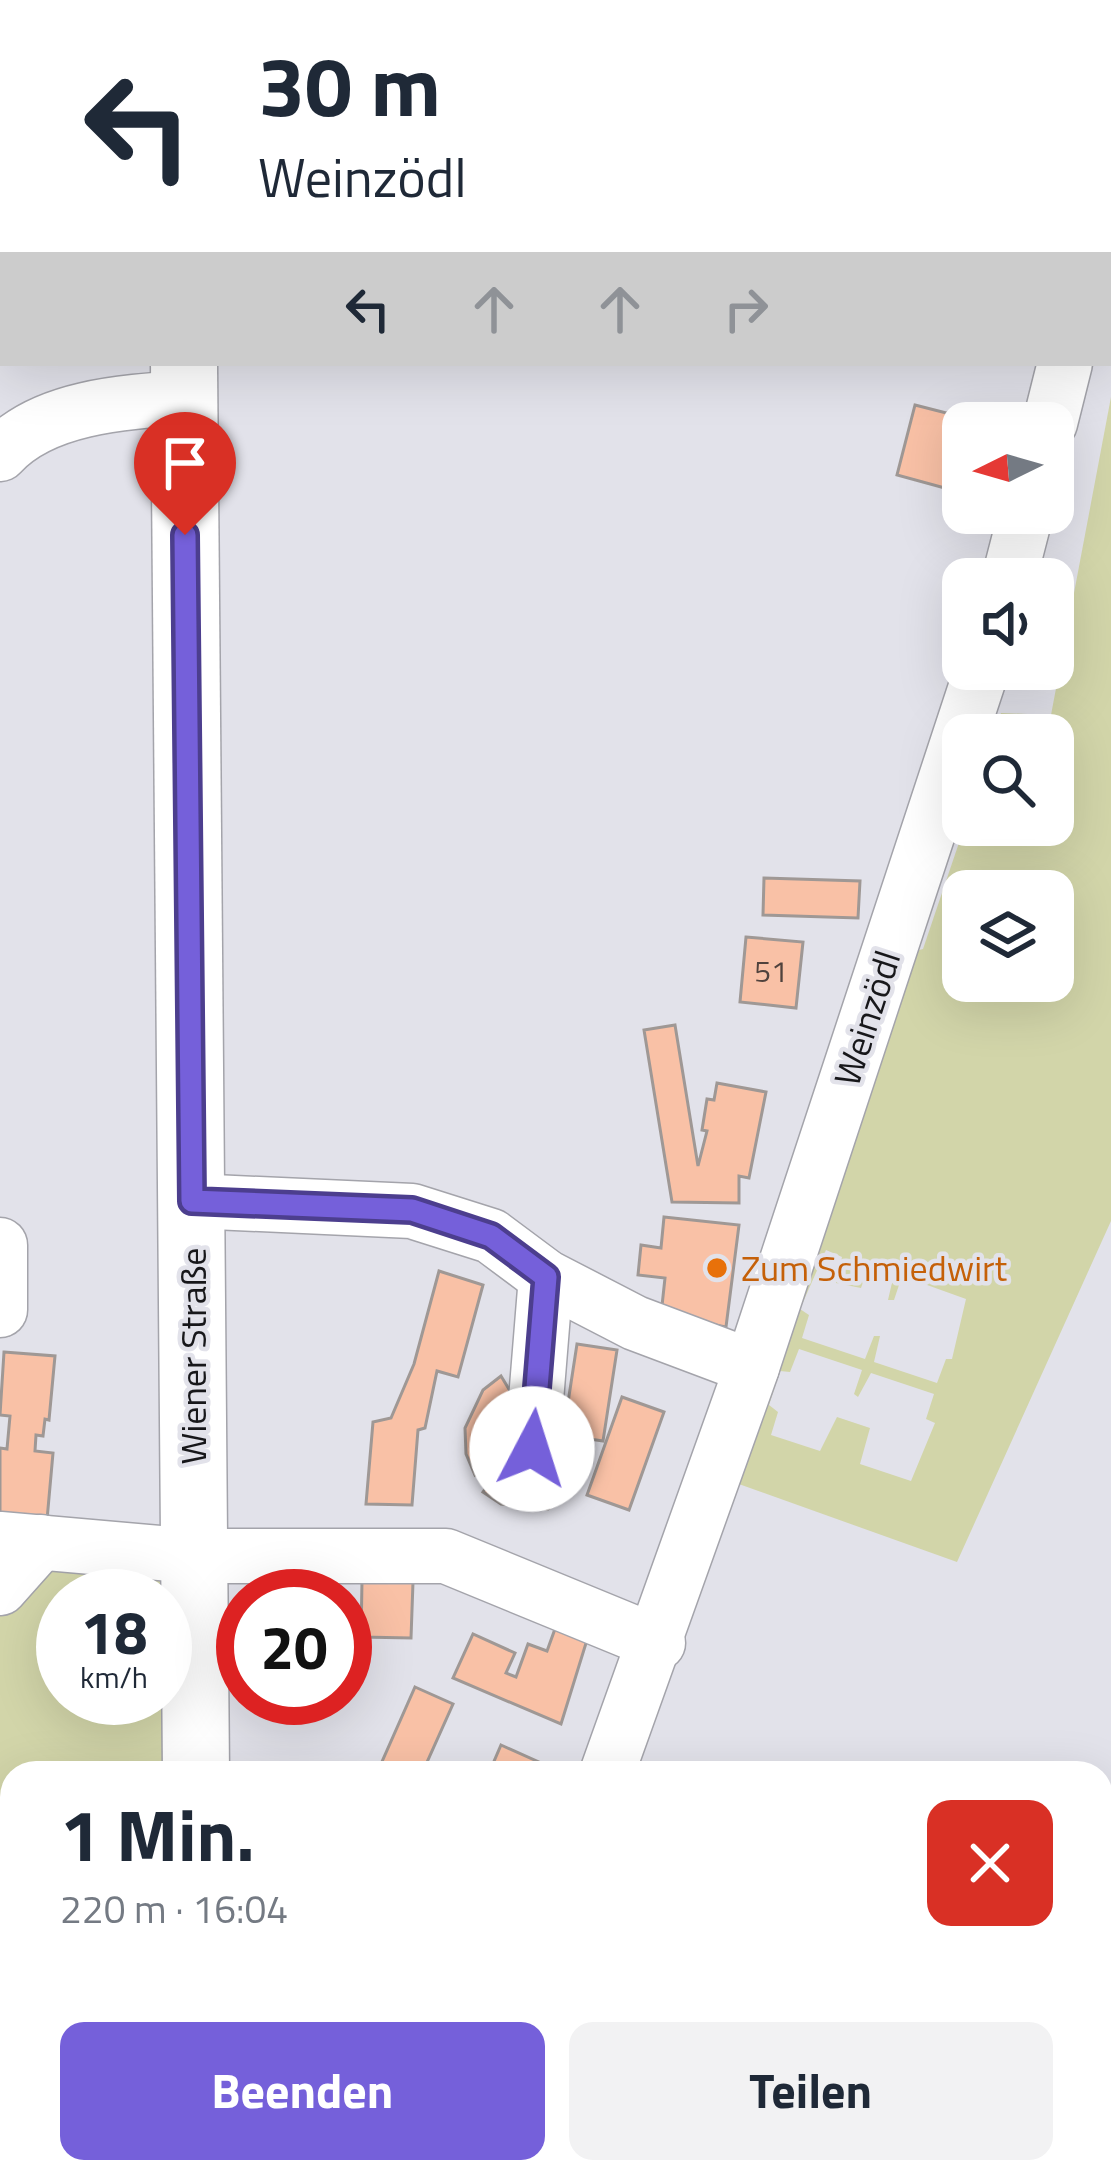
<!DOCTYPE html>
<html lang="de">
<head>
<meta charset="utf-8">
<style>
  body { margin:0; font-family:"Titillium Web",sans-serif; background:#f2f2f3; color:#1f2937; height:100vh; display:flex; flex-direction:column; font-size:45px; white-space:nowrap }
  * { box-sizing:border-box; margin:0 }
  p { font-size:39px; color:#747a83 }
  .icon { flex:none; width:66px; height:66px; fill:none; stroke:currentColor; stroke-width:2; stroke-linecap:round; stroke-linejoin:round }
  .map { position:relative; flex:1; overflow:hidden }
  .panel { position:absolute; left:0px; top:1761px; width:1113px; height:423px; display:flex; flex-direction:column; background:#fff; border-radius:36px 36px 0 0; box-shadow:0 12px 48px #0002 }
  .panel>* { flex:none }
  .banner { position:absolute; left:0px; top:0px; width:1113px; height:366px; box-shadow:0 12px 48px #0002; background:#fff; color:#1f2937; overflow:hidden }
  .needle { width:78px; rotate:265deg }
  .tools { position:absolute; left:942px; top:402px; display:grid; gap:24px }
  .tools a { display:grid; place-items:center; width:132px; height:132px; border-radius:24px; background:#fff; box-shadow:0 12px 48px #0002; font-size:60px }
  .speed { position:absolute; left:36px; top:1569px; display:flex; gap:24px; font-size:60px; font-weight:700; text-align:center }
  .speed>* { display:grid; place-content:center; width:156px; height:156px; border-radius:50%; background:#fff; box-shadow:0 12px 48px #0002; line-height:1 }
  .speed small { font-size:30px; font-weight:400 }
  .speed .limit { border:18px solid #d22; background:#fff; color:#111 }
  .pin { position:absolute; display:grid; place-items:center; width:102px; height:102px; color:#fff; margin:-123px -51px; border-radius:50% 50% 50% 0; rotate:-45deg; box-shadow:0 0 12px #0007 }
  .pin .icon { rotate:45deg }
  .me { position:absolute; width:132px; margin:-66px; rotate:5deg; stroke-linejoin:round; filter:drop-shadow(0 0 9px #0008) }
  .turn { display:flex; align-items:center; gap:42px; height:252px; padding:0 60px; font-size:54px }
  .turn .icon { width:156px; height:156px; stroke-width:2.5 }
  .turn b { display:block; font-size:84px; line-height:102px }
  .lanes { display:flex; align-items:center; height:114px; padding:0 60px; background:#0003; justify-content:center; gap:60px; direction:ltr }
  .lanes .off { opacity:.35 }
  .round { display:grid; place-items:center; flex:none; width:126px; height:126px; border-radius:24px; background:#f2f2f3 }
  .summary { display:flex; align-items:center; justify-content:space-between; height:204px; padding:0 60px }
  h1 { font-size:72px; font-weight:700; line-height:90px }
  .cta { display:flex; gap:24px; margin-top:auto; padding:24px 60px }
  .cta a { flex:1; height:138px; border-radius:24px; background:#7560da; color:#fff; font-size:48px; font-weight:700; line-height:138px; text-align:center }
  .cta a+a { background:#f2f2f3; color:#1f2937 }
  .map>svg:first-child { display:block }
</style>
</head>
<body>
<div class="map">
<svg width="1111" height="2183" viewBox="0 0 1111 2183">
  <rect width="100%" height="100%" fill="#e2e2ea"/>
  <g fill="#d2d5a9" fill-rule="evenodd">
    <path d="M1111,397V1221L957,1562L736,1483L887,959L923,949L965,825H1053V735H995L1001,713L1051,715ZM963,891H1053V981H963ZM826,1250L842,1257L836,1283L861,1288L869,1265L894,1274L888,1300H894L902,1276L966,1299L952,1359H946L937,1383L874,1362L880,1336H874L865,1359L802,1338L809,1315L800,1309ZM799,1349L862,1370L854,1394L858,1397L871,1373L934,1394L926,1419L935,1423L911,1481L860,1464L870,1428L837,1417L820,1451L771,1435L778,1412L769,1405L780,1371L790,1372Z"/>
    <path d="M0,1553L194,1556L196,1773H12V2172H199V2183H0ZM63,1596H165V1698H63Z"/>
    <path d="M1111,1994V2183H909L921,2172H1101V2005Z"/>
    <path d="M258,2172H427L423,2183H257Z"/>
  </g>
  <g fill="#f9c1a6" stroke="#9f9895" stroke-width="3">
    <path d="M915,405L974,420L963,423V493L897,475Z"/>
    <path d="M764,878L860,881L858,918L763,915Z"/>
    <path d="M746,937L803,942L796,1008L740,1002Z"/>
    <path d="M675,1025L698,1166L707,1131L702,1130L707,1099L714,1100L717,1083L766,1092L749,1178L739,1176V1203L672,1202L644,1030Z"/>
    <path d="M664,1217L739,1225L726,1327L661,1315L665,1278L638,1275L641,1245L661,1248Z"/>
    <path d="M439,1271L483,1285L458,1377L437,1371L425,1428L418,1430L412,1505L366,1504L373,1422L391,1418L414,1364Z"/>
    <path d="M577,1344L617,1350L603,1441L563,1435Z"/>
    <path d="M4,1352L55,1356L49,1420L45,1419L43,1436L36,1435L35,1451L53,1453L46,1531L0,1526V1448L7,1449L10,1416L0,1415Z"/>
    <path d="M501,1376L518,1404L500,1423L496,1435L503,1459L475,1475L466,1454L465,1428L483,1390Z"/>
    <path d="M622,1397L664,1412L629,1510L587,1495Z"/>
    <path d="M564,1460L579,1475L565,1498L548,1509L501,1504L483,1492L501,1466L521,1475L546,1474Z"/>
    <rect x="300" y="1576" width="36" height="20"/>
    <path d="M362,1581L413,1582L411,1638L361,1637Z"/>
    <rect x="345" y="1629" width="11" height="43"/>
    <path d="M555,1629L587,1640L561,1724L453,1678L473,1634L515,1653L506,1673L516,1677L528,1644L547,1651Z"/>
    <path d="M415,1687L453,1704L424,1769L434,1773H377Z"/>
    <path d="M501,1745L541,1763L536,1773H489Z"/>
  </g>
  <g fill="none" stroke-linecap="round" stroke-linejoin="round">
    <g stroke="#a4a4ab" stroke-width="57">
      <g id="minor">
        <path d="M1109,3V0"/>
        <path d="M1110,336H1111"/>
        <path d="M1050,423L1065,363"/>
        <path d="M0,454C43,407 123,402 184,398"/>
        <path d="M1009,579L1026,513"/>
        <path d="M192,1201L412,1211L491,1236L546,1277L635,1323L752,1367"/>
        <path d="M0,1245V1310"/>
        <path d="M532,1449L546,1277"/>
        <path d="M0,1539L194,1556H446L658,1643"/>
        <path d="M0,1588L41,1542"/>
        <path d="M607,1773L750,1373L982,669"/>
        <path d="M449,2183L454,2172"/>
      </g>
    </g>
    <g stroke="#a4a4ab" stroke-width="69">
      <g id="major">
        <path d="M188,3V0"/>
        <path d="M184,363L196,1773"/>
        <path d="M199,2172V2183"/>
      </g>
    </g>
    <use href="#minor" stroke="#fff" stroke-width="54"/>
    <use href="#major" stroke="#fff" stroke-width="66"/>
  </g>
  <g fill="none" stroke-linecap="round" stroke-linejoin="round">
    <g stroke="#4c3e8e" stroke-width="30">
      <path id="route" d="M185,535L192,1201L412,1210L491,1236L546,1277L532,1449"/>
    </g>
    <use href="#route" stroke="#7560da" stroke-width="21"/>
  </g>
  <circle fill="#e8710a" stroke="#e2e2ea" stroke-width="4.5" cx="717" cy="1268" r="12"/>
  <g text-anchor="middle" stroke-width="9" stroke-linejoin="round" paint-order="stroke">
    <g font-size="30" fill="#50423d">
      <text x="771" y="982">51</text>
    </g>
    <g font-size="36" fill="#17171a" stroke="#e2e2ea">
      <text transform="translate(867 1018) rotate(-72)" y="13">Weinzödl</text>
      <text transform="translate(193 1356) rotate(-90)" y="13">Wiener Straße</text>
    </g>
    <g font-size="36" fill="#c56008" stroke="#e2e2ea" text-anchor="start">
      <text x="741" y="1281">Zum Schmiedwirt</text>
    </g>
  </g>
</svg>
<div class="tools">
<a><svg class="needle" viewBox="-14 -14 28 28"><path d="M0-13l5 13h-10z" fill="#e53935"/><path d="M0 13l5-13h-10z" fill="#747a83"/></svg></a>
<a><svg class="icon" aria-label="sound" viewBox="0 0 24 24"><path d="M4 9h4l5-4v14l-5-4H4zM17 9q2 3 0 6"/></svg></a>
<a><svg class="icon" aria-label="search" viewBox="0 0 24 24"><circle cx="10" cy="10" r="6"/><path d="M15 15l6 6"/></svg></a>
<a><svg class="icon" aria-label="layers" viewBox="0 0 24 24"><path d="M12 4l9 5-9 5-9-5zM3 14l9 5 9-5"/></svg></a>
</div>
<div class="speed"><div>18<small>km/h</small></div><div class="limit">20</div></div>
<div class="pin" style="left:185px;top:535px;background:#d93025"><svg class="icon" aria-label="arrive" viewBox="0 0 24 24"><path d="M6 21V4h12l-3 4 3 4H6"/></svg></div>
<svg class="me" style="left:532px;top:1449px" viewBox="-20 -20 40 40"><circle r="19" fill="#fff"/><path d="M0-13L10 11 0 6-10 11z" fill="#7560da"/></svg>
<div class="banner">
<div class="turn"><svg class="icon" aria-label="left" viewBox="0 0 24 24"><path d="M17 20v-9H6M10 6l-5 5 5 5"/></svg><div><b>30 m</b>Weinzödl</div></div>
<div class="lanes"><svg class="icon" aria-label="left" viewBox="0 0 24 24"><path d="M17 20v-9H6M10 6l-5 5 5 5"/></svg><svg class="icon off" aria-label="ahead" viewBox="0 0 24 24"><path d="M12 20V5M6 11l6-6 6 6"/></svg><svg class="icon off" aria-label="ahead" viewBox="0 0 24 24"><path d="M12 20V5M6 11l6-6 6 6"/></svg><svg class="icon off" aria-label="right" viewBox="0 0 24 24"><path d="M7 20v-9h11M14 6l5 5-5 5"/></svg></div>
</div>
<section class="panel">
<div class="summary"><div><h1>1 Min.</h1><p>220 m · 16:04</p></div><a class="round" style="background:#d93025;color:#fff"><svg class="icon" aria-label="close" viewBox="0 0 24 24"><path d="M6 6l12 12M18 6L6 18"/></svg></a></div>
<div class="cta"><a>Beenden</a><a>Teilen</a></div>
</section>
</div>
</body>
</html>
